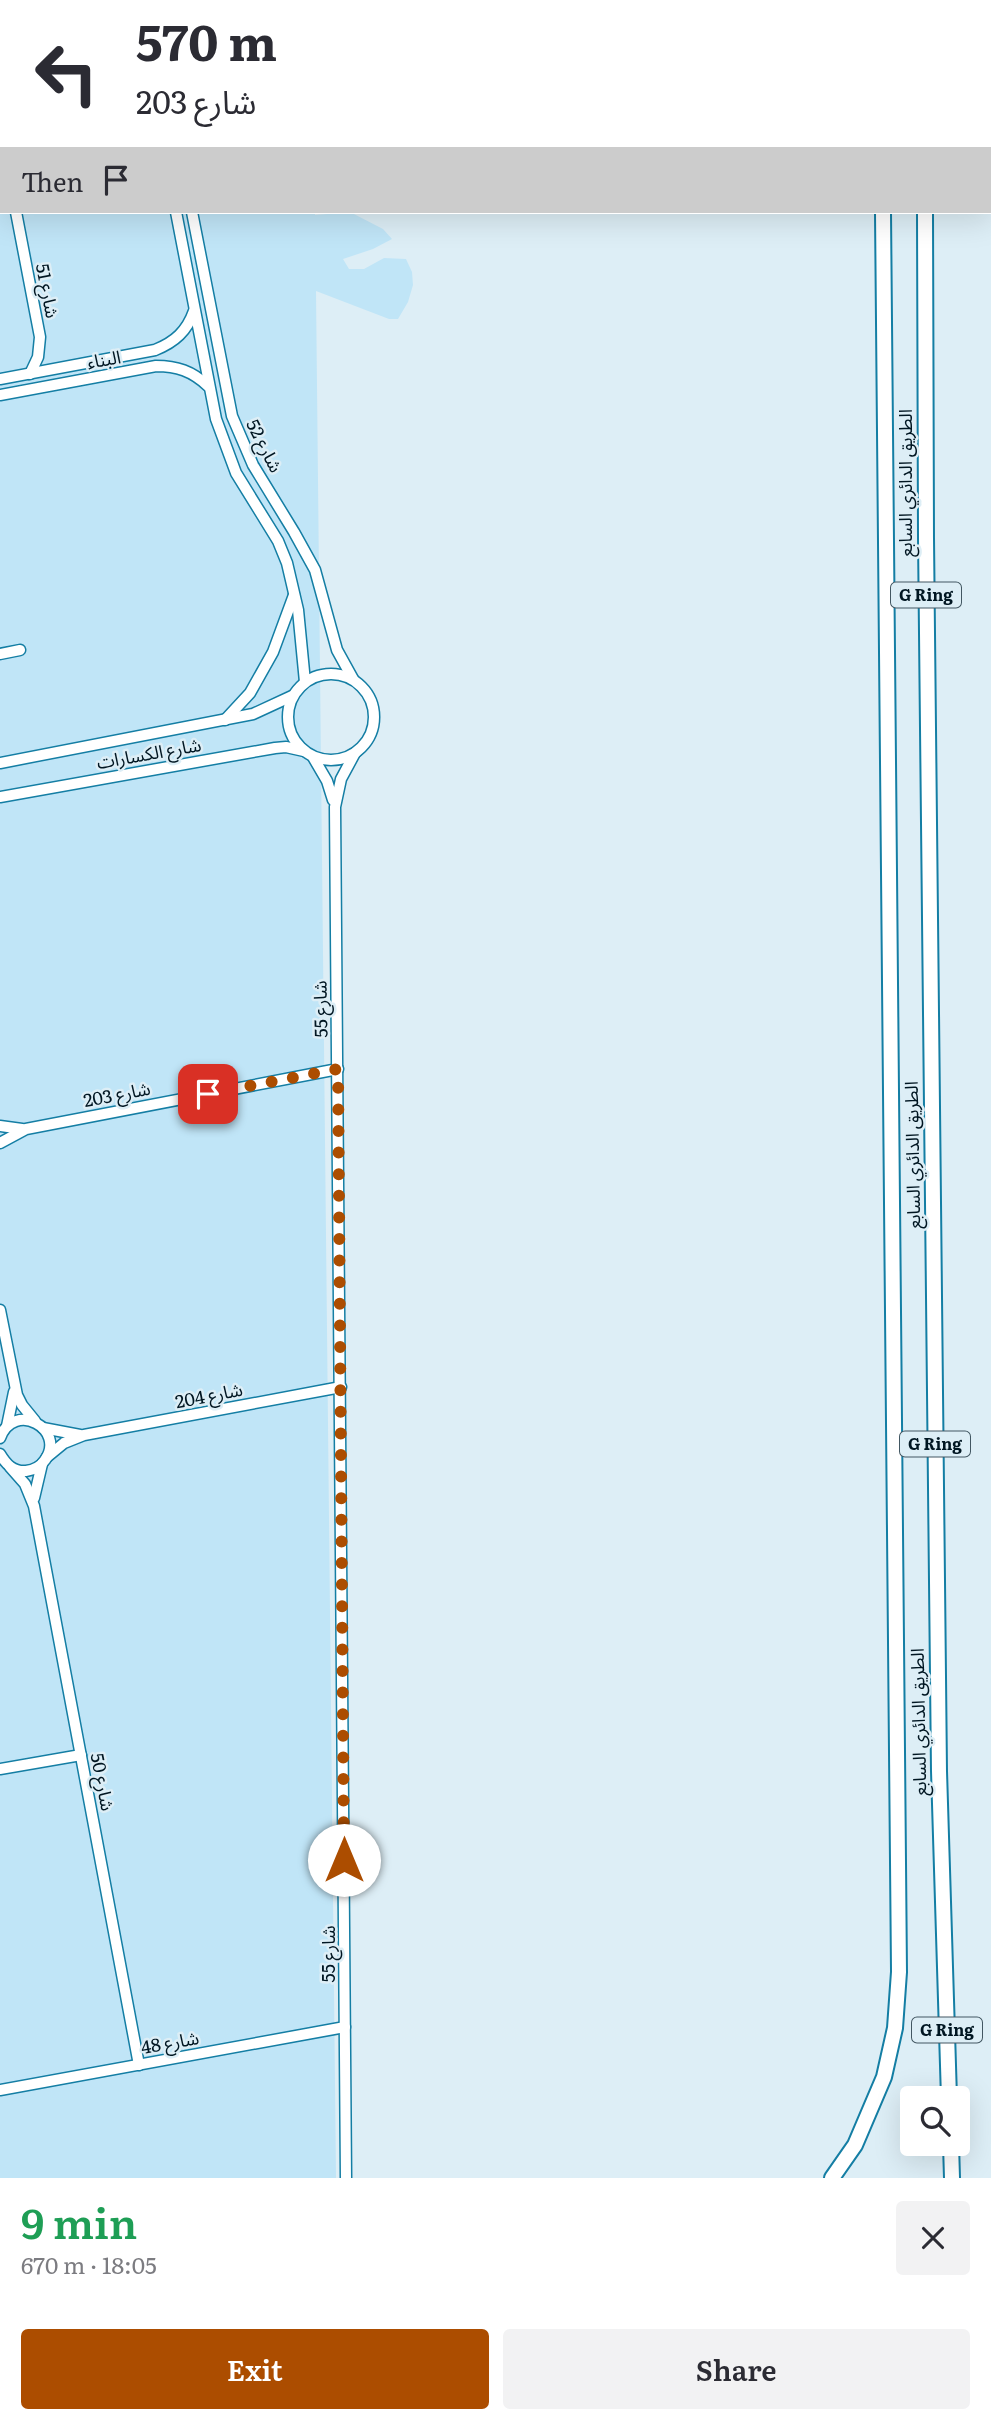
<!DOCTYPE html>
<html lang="en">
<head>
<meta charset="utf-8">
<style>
  body { margin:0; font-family:Literata,"Noto Sans Arabic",serif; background:#f2f2f3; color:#2b2b33; height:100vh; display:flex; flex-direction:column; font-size:26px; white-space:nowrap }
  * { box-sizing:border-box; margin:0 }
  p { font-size:23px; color:#7c7c81 }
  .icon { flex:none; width:38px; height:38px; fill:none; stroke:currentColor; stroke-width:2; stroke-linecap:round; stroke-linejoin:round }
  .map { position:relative; height:2178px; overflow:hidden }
  .sheet { display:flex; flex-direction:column; background:#fff; flex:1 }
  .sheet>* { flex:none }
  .guide { position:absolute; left:0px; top:0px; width:992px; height:214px; box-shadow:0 7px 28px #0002; background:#fff; color:#2b2b33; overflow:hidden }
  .fabs { position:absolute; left:900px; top:2086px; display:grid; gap:14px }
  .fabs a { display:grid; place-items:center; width:70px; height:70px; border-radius:7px; background:#fff; box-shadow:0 7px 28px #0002; font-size:35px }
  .pin { position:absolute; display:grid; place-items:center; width:60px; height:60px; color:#fff; margin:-30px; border-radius:14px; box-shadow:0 4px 10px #0006 }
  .me { position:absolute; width:77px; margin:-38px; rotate:0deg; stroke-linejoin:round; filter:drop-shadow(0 0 5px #0008) }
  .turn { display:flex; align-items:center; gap:24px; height:147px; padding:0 21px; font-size:32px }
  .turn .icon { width:91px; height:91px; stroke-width:2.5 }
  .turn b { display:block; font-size:49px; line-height:60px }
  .then { display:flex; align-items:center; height:66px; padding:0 21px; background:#0003; gap:14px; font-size:26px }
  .round { display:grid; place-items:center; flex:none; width:74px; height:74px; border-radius:7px; background:#f2f2f3 }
  .summary { display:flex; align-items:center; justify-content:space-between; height:119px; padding:0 21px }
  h1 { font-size:42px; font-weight:600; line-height:52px; color:#1e9e55 }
  .cta { display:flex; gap:14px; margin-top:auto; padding:14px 21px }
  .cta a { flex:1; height:80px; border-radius:7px; background:#ac4d00; color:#fff; font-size:28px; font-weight:600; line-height:80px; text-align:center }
  .cta a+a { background:#f2f2f3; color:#2b2b33 }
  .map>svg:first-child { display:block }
</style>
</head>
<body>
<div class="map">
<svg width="991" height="2178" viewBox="0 0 991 2178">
  <rect width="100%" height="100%" fill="#ddeef6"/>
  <path fill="#c0e5f7" d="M0,0H313L2,2V212H315V215L350,212L383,229L392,239L373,249L343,259L349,269H364L384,258L406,259L412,272L413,285L408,302L398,319H389L316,291L336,2178H0Z"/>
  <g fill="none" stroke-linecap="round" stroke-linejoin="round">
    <g stroke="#147ea4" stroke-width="13">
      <g id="minor">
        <path d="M136,0L137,2"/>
        <path d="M152,0V2"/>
        <path d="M0,126L2,135"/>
        <path d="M16,212L40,337L38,357L30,374"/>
        <path d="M176,212L216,419L236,473L278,541L287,563L298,610L305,682"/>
        <path d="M192,212L232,416L253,465L294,532L315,570L337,650L353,679"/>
        <path d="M0,379L155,350C175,342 187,331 194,311"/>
        <path d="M0,395L156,366C177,366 192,371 208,386"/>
        <path d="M0,654L20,650"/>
        <circle cx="331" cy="717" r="43"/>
        <path d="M225,720L250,693L273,652L294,595"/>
        <path d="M313,757L327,781L333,800"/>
        <path d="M0,763L253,714L292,696"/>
        <path d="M0,797L275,748L286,747L304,751"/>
        <path d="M0,1126L22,1129"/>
        <path d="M0,1143L26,1129L338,1069"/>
        <path d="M0,1310L17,1395L22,1405L35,1421"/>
        <path d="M7,1426L14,1392"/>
        <path d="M43,1428L80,1435"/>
        <path d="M0,1438C14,1400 67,1429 45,1460C41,1466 34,1470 26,1471C13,1472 6,1464 0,1454"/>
        <path d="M47,1457L64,1443L84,1435L341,1387"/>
        <path d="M10,1467L25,1484L34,1506L139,2065"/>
        <path d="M34,1498L42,1464"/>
        <path d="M0,1769L81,1755"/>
        <path d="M0,2090L345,2027"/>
        <path d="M346,2178L335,807L341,779L355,753"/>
      </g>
    </g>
    <g stroke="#147ea4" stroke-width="18">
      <g id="highway">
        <path d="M868,0L869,2"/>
        <path d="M886,0V2"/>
        <path d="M912,0V2"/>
        <path d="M924,0V2"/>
        <path d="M925,212L926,538L939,1771L949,2098"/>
        <path d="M951,2144L952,2178"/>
        <path d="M832,2178L855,2145L884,2077L895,2028L899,1972L883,212"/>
      </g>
    </g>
    <use href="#minor" stroke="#fff" stroke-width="10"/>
    <use href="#highway" stroke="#fff" stroke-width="14"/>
  </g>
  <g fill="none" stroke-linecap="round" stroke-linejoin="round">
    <path stroke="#ac4d00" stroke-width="12" stroke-dasharray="0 21.6" d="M208,1094L338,1069L344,1860"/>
  </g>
  <g text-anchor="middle" stroke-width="5" stroke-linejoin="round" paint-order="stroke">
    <g fill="#ddeef6" stroke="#425762" stroke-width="2">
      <rect x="891" y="582.5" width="70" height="25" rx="5"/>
      <rect x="900" y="1431.5" width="70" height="25" rx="5"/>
      <rect x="912" y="2017.5" width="70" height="25" rx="5"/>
    </g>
    <g font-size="16" font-weight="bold" fill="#001622">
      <text x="926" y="601">G Ring</text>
      <text x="935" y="1450">G Ring</text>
      <text x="947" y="2036">G Ring</text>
    </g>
    <g font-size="18" fill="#001622" stroke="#ddeef6">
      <text transform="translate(47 291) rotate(79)" y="6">شارع 51</text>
      <text transform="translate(104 360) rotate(-10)" y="6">البناء</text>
      <text transform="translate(264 446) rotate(63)" y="6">شارع 52</text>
      <text transform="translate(906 483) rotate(-90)" y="6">الطريق الدائري السابع</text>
      <text transform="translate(149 754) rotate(-10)" y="6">شارع الكسارات</text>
      <text transform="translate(321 1009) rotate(-91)" y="6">شارع 55</text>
      <text transform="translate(117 1095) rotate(-11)" y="6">شارع 203</text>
      <text transform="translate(913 1155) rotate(-91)" y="6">الطريق الدائري السابع</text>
      <text transform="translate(209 1396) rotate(-11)" y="6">شارع 204</text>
      <text transform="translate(919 1722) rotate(-91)" y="6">الطريق الدائري السابع</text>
      <text transform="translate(102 1782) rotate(79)" y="6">شارع 50</text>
      <text transform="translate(329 1954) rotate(-90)" y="6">شارع 55</text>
      <text transform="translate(170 2043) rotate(-10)" y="6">شارع 48</text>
    </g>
  </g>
</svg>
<div class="fabs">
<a><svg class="icon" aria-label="search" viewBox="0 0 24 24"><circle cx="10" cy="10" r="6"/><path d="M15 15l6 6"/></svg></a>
</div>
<div class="pin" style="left:208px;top:1094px;background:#d93025"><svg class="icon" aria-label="arrive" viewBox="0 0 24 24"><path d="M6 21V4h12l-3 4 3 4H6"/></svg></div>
<svg class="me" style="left:344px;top:1860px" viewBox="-20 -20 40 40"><circle r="19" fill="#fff"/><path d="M0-13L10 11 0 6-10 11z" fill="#ac4d00"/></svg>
<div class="guide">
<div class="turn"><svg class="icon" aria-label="left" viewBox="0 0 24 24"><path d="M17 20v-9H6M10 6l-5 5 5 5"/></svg><div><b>570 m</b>شارع 203</div></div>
<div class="then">Then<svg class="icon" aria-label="arrive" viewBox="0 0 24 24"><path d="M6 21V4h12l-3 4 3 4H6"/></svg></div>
</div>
</div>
<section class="sheet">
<div class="summary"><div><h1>9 min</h1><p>670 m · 18:05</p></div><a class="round"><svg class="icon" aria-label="close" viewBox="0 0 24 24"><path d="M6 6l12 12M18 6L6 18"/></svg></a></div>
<div class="cta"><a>Exit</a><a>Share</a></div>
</section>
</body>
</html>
